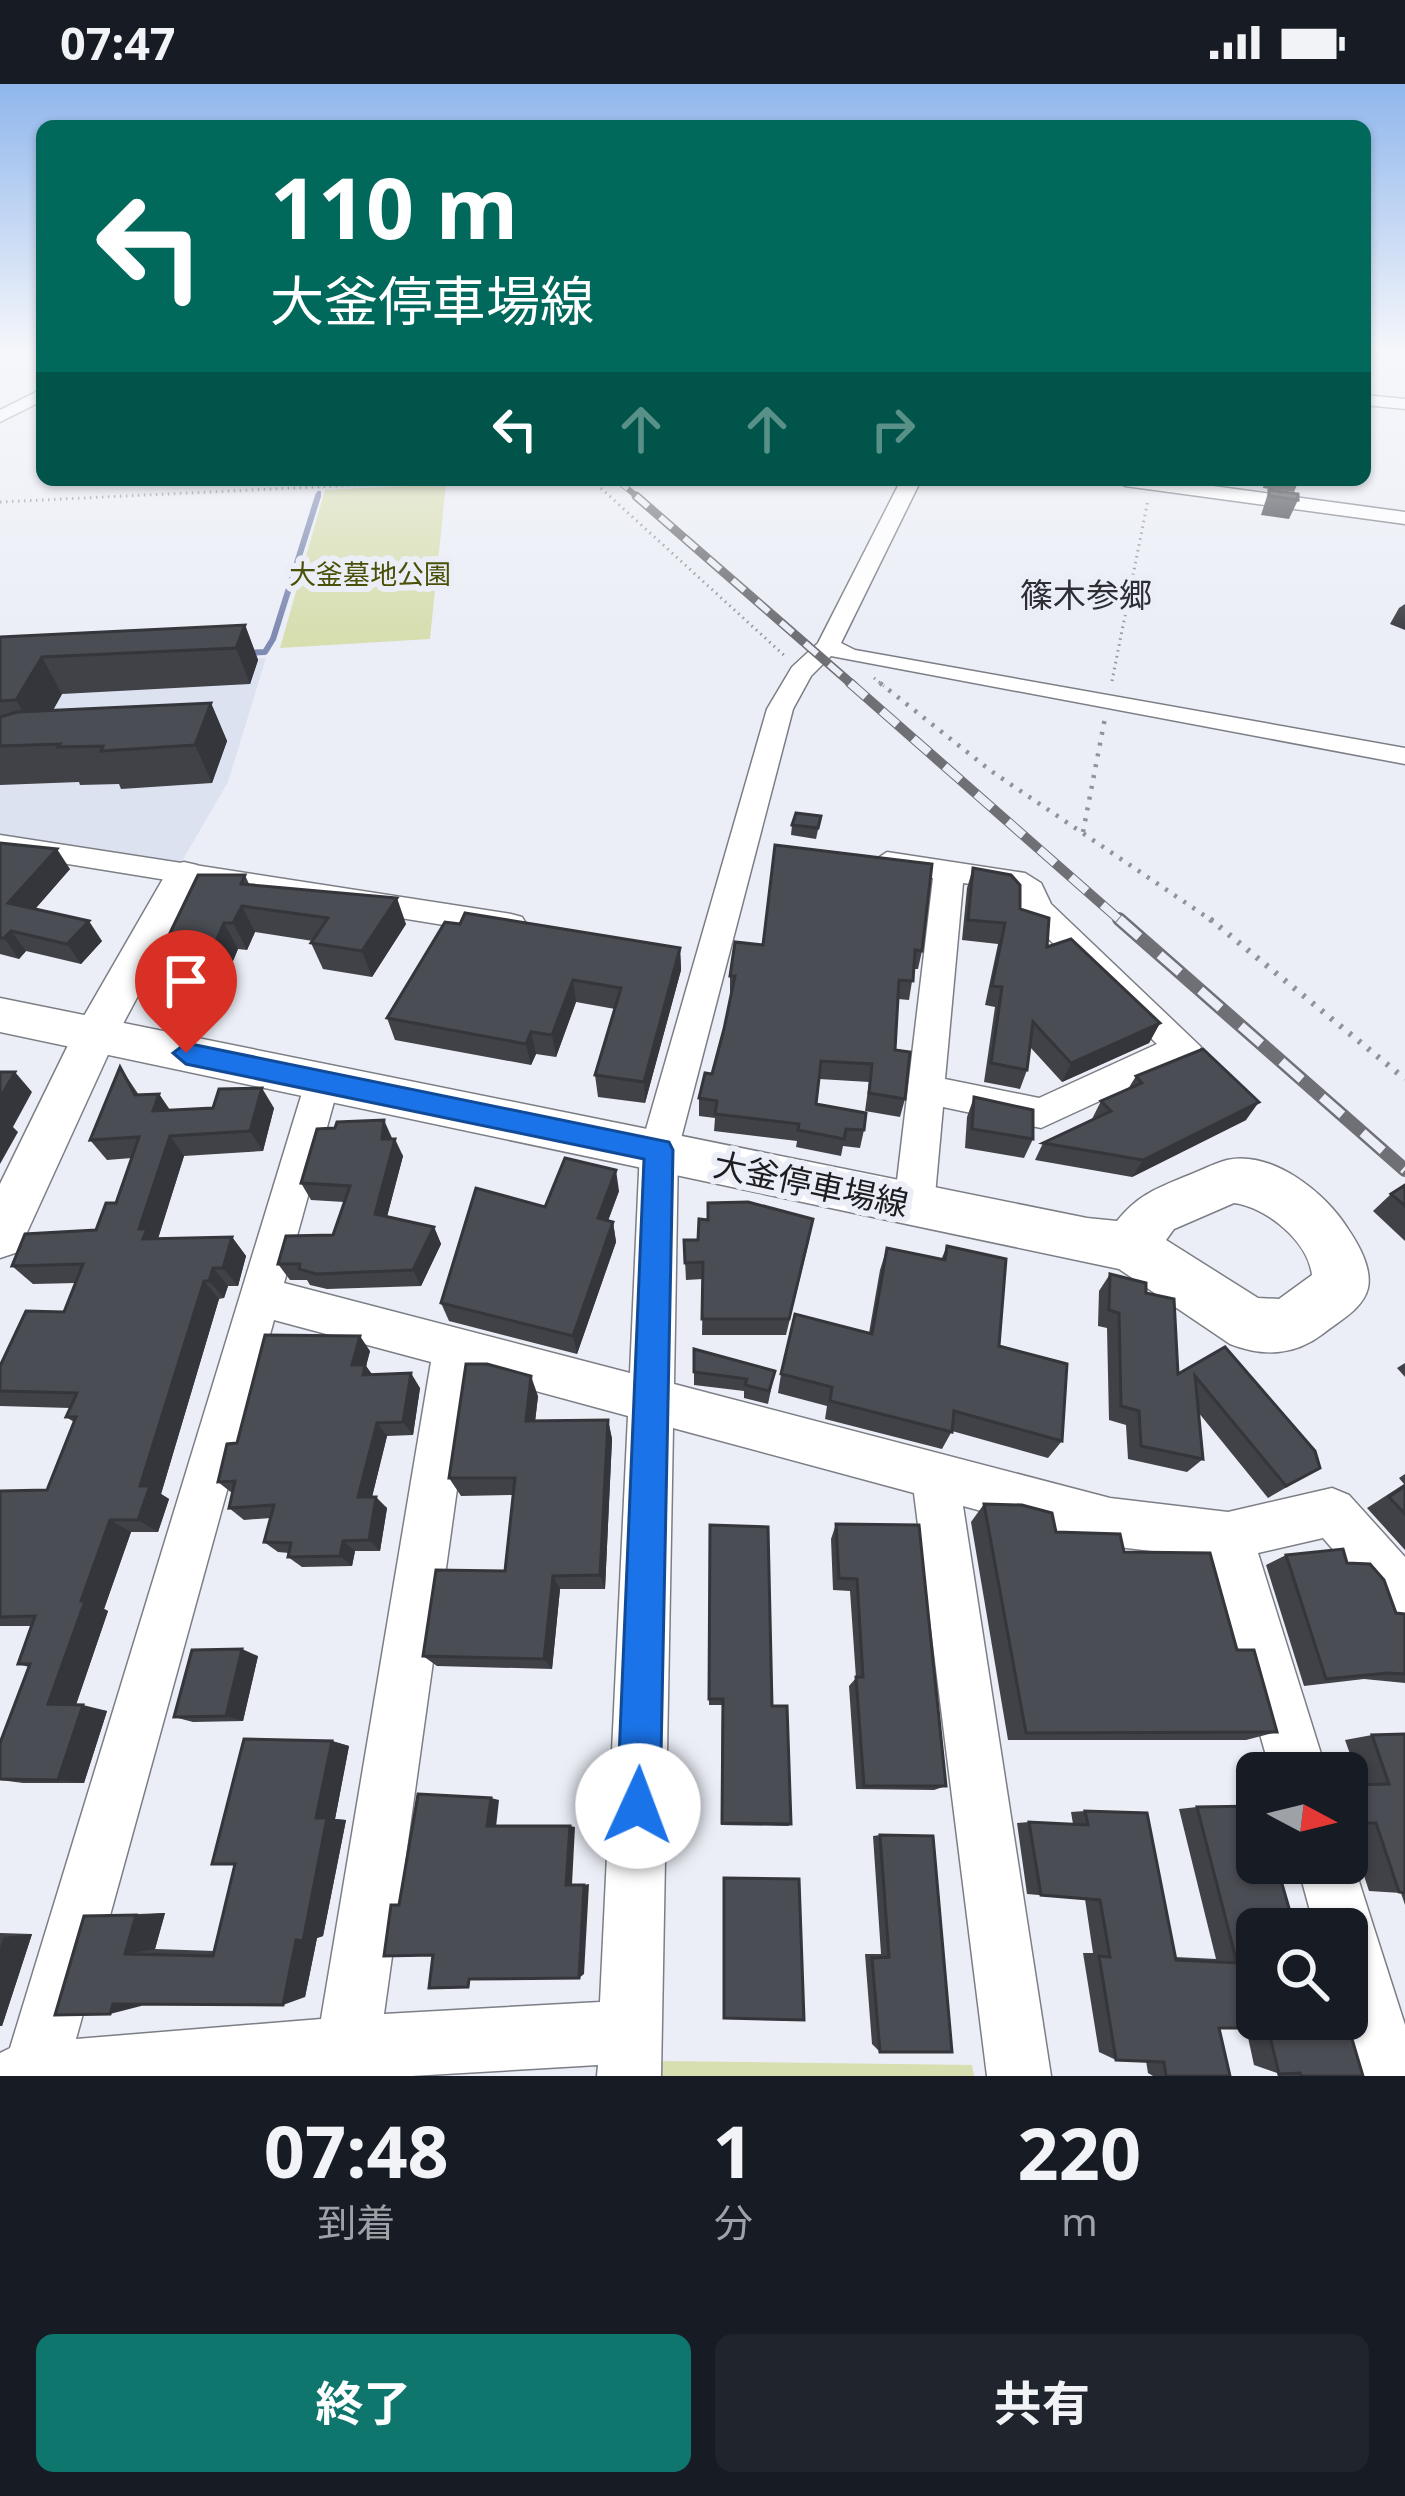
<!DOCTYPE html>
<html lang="ja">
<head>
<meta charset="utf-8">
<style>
  body { margin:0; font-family:"Noto Sans","Noto Sans JP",sans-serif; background:#20242c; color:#f1f3f6; height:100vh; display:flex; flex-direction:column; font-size:45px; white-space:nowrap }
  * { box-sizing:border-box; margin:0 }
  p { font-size:39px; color:#9ea1a6 }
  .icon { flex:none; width:66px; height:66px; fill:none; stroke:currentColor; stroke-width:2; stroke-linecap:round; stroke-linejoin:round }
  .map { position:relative; height:1992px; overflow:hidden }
  .side { display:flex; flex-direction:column; background:#171b24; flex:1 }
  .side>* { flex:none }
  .banner { position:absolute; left:36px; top:36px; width:1335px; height:366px; border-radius:18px; box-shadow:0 3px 9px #0004; background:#00695c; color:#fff; overflow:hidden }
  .needle { width:78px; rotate:97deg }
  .buttons { position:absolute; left:1236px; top:1668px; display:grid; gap:24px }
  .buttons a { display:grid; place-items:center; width:132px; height:132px; border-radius:18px; background:#171b24; box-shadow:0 3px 9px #0004; font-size:60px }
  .pin { position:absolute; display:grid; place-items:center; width:102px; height:102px; color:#fff; margin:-123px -51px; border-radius:50% 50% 50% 0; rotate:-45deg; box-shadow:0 0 12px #0007 }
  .pin .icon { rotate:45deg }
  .me { position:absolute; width:132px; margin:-66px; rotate:2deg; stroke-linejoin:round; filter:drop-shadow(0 0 9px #0008) }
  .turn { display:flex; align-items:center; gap:42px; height:252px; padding:0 36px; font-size:54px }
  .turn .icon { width:156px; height:156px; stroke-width:2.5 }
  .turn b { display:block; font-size:84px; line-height:102px }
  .lanes { display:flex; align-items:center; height:114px; padding:0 36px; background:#0003; justify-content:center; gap:60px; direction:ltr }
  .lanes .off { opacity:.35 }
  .eta { display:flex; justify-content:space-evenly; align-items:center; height:204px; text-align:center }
  .eta b { font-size:72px; font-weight:700; line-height:84px }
  .cta { display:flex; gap:24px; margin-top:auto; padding:24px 36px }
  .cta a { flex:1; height:138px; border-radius:18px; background:#0f766e; color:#fff; font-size:48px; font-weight:700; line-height:138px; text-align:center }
  .cta a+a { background:#20242c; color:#f1f3f6 }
  .status { display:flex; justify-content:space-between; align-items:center; height:84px; padding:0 60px; background:#171b24; direction:ltr }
  .status svg { height:33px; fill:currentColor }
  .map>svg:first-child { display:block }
</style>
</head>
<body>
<div class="status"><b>07:47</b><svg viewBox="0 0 49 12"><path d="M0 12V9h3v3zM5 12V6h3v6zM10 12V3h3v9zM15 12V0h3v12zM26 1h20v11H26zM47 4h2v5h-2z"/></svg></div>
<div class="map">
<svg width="1405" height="1992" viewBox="0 0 1405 1992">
  <rect width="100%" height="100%" fill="#ebeef6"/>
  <path fill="#dde2f1" d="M266,574L228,698L178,784L0,756V587Z"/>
  <g fill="#d7deb0">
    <path d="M446,400L430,555L280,564L325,406Z"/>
    <path d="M659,1977L972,1981L974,1992H659Z"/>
  </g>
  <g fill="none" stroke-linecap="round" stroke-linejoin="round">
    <path stroke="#7f8bb2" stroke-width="4.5" d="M317,415L319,409"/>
    <path stroke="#7f8bb2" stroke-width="6" d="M246,569L265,568L273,555L318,412"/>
    <g stroke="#7b7e85" stroke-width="3">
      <g id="minor">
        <path d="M42,305V317L0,338V326Z"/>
        <path d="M1365,311L1405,315V325L1365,321Z"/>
        <path d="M901,396H921L841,559L855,566L1405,664V680L831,572L811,592L793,625L678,1066L674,1300L1110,1414L1228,1428L1332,1404L1349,1411L1405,1473V1535L1387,1528L1323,1454L1258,1469L1327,1689H1271L1210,1474L1110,1462L963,1422L1051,1992H987L914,1409L673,1344L661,1992H597L598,1981L411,1992H0V1969L10,1964L309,986L322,982L335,986L340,996L284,1199L630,1289L640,1066L767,625L792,583L818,559ZM274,1236L431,1278L321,1935L76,1955ZM473,1290L628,1332L600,1918L384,1930Z"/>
        <path d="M1115,396H1168L1405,428V440L1125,402Z"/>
        <path d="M0,751L511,830L522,833L527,841L522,849L511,852L0,769Z"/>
        <path d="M887,768L1025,789L1041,799L1051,820L1201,963L1195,973L1041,1044L943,1023L934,1122L928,1134L914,1139L900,1134L894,1122L933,794L876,785L872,778ZM963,799C1002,804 1006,797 1026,833L1157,960L1039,1014L945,995Z"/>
        <path d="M1347,1760L1405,1941V1992H1357L1341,1935H1347V1845H1315L1297,1779H1347Z"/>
      </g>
    </g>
    <g stroke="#7b7e85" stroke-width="3">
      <path id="tertiary" d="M184,778L197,781L203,790L117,951L18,1168L0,1174V1100L73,951L171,781Z"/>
    </g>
    <g stroke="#7b7e85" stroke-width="3">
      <path id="secondary" d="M0,914L1087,1134L1117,1137C1137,1112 1155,1105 1184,1093C1198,1088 1212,1080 1227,1076C1272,1066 1326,1109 1348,1145C1359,1161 1372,1184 1368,1204C1363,1225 1339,1237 1324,1249C1294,1272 1264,1273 1230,1260L1119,1185L0,948ZM1234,1119C1266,1123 1308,1157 1312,1191L1279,1215L1258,1214L1166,1156L1174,1145Z"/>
    </g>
    <g stroke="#919398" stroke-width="3" stroke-dasharray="1.5 4.5" stroke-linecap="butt">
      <path d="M592,396L786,573"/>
      <path d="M0,418L460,396"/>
      <path d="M874,594L884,602"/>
      <path d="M1112,597L1148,416"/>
    </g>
    <g stroke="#919398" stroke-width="4.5" stroke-dasharray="3 8" stroke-linecap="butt">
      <path d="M880,599L991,687L1214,838"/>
      <path d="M1083,748L1105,634"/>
    </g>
    <path stroke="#919398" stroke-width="6" stroke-dasharray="3 9" stroke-linecap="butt" d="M1210,835L1405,995"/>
    <use href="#minor" fill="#fff" fill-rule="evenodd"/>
    <use href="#tertiary" fill="#fff" fill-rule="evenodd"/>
    <use href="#secondary" fill="#fff" fill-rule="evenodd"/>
    <g stroke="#6e7075" stroke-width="6">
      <path id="rail-far3" d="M617,396L640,415"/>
    </g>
    <g stroke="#6e7075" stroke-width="9">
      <path id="rail-far2" d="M636,412L854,602"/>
    </g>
    <g stroke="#6e7075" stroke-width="10">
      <path id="rail-far1" d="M850,599L1122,838"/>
    </g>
    <g stroke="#6e7075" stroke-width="14">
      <path id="rail" d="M1119,835L1405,1086"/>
    </g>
    <use href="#rail-far3" stroke="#ebeef6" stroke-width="4.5" stroke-dasharray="14" stroke-linecap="butt"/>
    <use href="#rail-far2" stroke="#ebeef6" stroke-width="6" stroke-dasharray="16" stroke-linecap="butt"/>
    <use href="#rail-far1" stroke="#ebeef6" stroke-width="8" stroke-dasharray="21" stroke-linecap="butt"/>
    <use href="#rail" stroke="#ebeef6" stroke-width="9" stroke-dasharray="27" stroke-linecap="butt"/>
  </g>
  <g fill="#404248">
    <path d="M1264,396H1299L1294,408L1263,404Z"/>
    <path d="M1269,406L1298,416L1289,435L1261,431Z"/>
    <path d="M1405,520V546L1390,540L1399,524Z"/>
    <path d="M245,541L258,576L250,600L62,610L53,626L211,619L227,657L212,699L121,705L119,700L80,701L79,698L0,701V553Z"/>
    <path d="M821,732L816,755L791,751L792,741Z"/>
    <path d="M0,759L70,785L35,825L102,857L81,880L26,867L19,875L0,870Z"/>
    <path d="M973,784L1020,825L1047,863L1160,939L1149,959L1062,998L1030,963L1027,986L1020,1005L984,998L995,923L985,921L998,860L962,856L967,804Z"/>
    <path d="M245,791L249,800L406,840L372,893L323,885L311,859L313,857L255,848L247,866L238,865L220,908H170L154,882Z"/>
    <path d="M763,861L922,867L918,885H914L909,916L898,915L895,966L905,1015L900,1033L865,1027L869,998L819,995L816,1020L864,1046L860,1064L843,1062L841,1072L796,1063L797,1057L714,1047L715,1034L699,1032V1014L712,990L724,945L731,910H730V892Z"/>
    <path d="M680,864L681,886L645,1019L598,1013L595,991L615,925L576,918L556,973L536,970L531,981L395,956L387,934Z"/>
    <path d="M120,983L139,1011L159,1010L170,1026L274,1024L263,1067L184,1072L158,1155L232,1153L246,1172L238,1202H228L224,1214L219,1215L161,1410L169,1415L158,1448H131L104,1525L108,1527L76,1621L107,1627L84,1699H23L0,1696L29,1583L18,1580L32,1542H0V1407L47,1406L74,1338L66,1333L70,1324L0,1322V1282L64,1228L76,1199L33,1200L12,1182L96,1146L116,1119L132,1074L107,1076L90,1056Z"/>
    <path d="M1136,992L1246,1036L1132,1093L1035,1076L1043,1059L1092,1035L1101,1017L1128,1005Z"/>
    <path d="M974,1013L1033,1055L1024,1074L965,1064L967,1033Z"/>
    <path d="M392,1055L403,1072L387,1133L434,1143L441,1160L421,1202L327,1205L310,1201L307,1196H290L278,1180L333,1151L344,1118L311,1116L301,1099Z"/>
    <path d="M1405,1101V1157L1373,1127L1391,1110Z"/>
    <path d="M619,1107L608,1137L613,1138L616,1158L577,1270L449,1237L441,1219L545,1123Z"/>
    <path d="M810,1153L786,1251H702L703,1195L686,1196L684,1156Z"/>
    <path d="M947,1162L999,1262L1062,1357L1048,1374L952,1347L942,1365L825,1335L827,1322L778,1309L781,1290L869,1249L880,1186L887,1164L941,1176Z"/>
    <path d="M1110,1190L1146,1209L1178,1290L1225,1263L1320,1384L1268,1414L1198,1328L1203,1375L1187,1388L1128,1375L1126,1341L1109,1336L1107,1244L1098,1242L1099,1207Z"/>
    <path d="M694,1265L775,1287L768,1320L744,1314V1307L694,1301Z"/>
    <path d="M370,1267L366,1282L372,1290L420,1304L413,1351L387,1352L372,1413L387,1424L380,1467H355L352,1482L302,1483L288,1473L289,1469L278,1468L264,1458L271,1434L244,1436L229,1424L232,1409L218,1398L237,1359Z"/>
    <path d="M1405,1279V1293L1397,1284Z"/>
    <path d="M538,1312L535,1337L608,1336L612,1355L605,1505H560L552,1585L437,1582L423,1572L505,1487L513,1411L461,1412L449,1394Z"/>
    <path d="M1405,1390V1466L1367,1424L1404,1400L1399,1394Z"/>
    <path d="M984,1420L1056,1448L1124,1468L1237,1566L1277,1648L1246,1656H1008L971,1438Z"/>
    <path d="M836,1440L946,1702L934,1706L856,1705L849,1602L856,1594L850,1507L833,1506L831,1455Z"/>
    <path d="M710,1441L772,1622L791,1740L788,1742L721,1741L722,1621H709Z"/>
    <path d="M1286,1471L1347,1479L1396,1529L1405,1530V1599L1364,1595L1304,1602L1266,1481Z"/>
    <path d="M258,1572L243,1637L193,1638L174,1633Z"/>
    <path d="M1405,1650V1821L1401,1809L1369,1807L1347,1740V1702L1361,1701L1345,1656L1372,1651Z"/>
    <path d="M332,1657L349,1662L335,1735L346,1736L323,1852L317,1854L305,1913L142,1920L141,1922L84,1832L165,1829L155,1865L215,1867Z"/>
    <path d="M1197,1723L1295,1845L1363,1992H1278L1277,1989L1254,1981L1246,1944H1219L1230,1992H1153L1148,1989L1146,1977L1116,1976L1099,1968L1083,1869H1093L1085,1815L1027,1810L1017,1739L1029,1738L1073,1740L1071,1728L1085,1727L1175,1873L1216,1875L1179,1725Z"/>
    <path d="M880,1751L933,1752L880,1968L872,1960L865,1870H881L873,1752Z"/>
    <path d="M0,1849L32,1850L2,1942H0Z"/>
  </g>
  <g fill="#34363b">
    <path d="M245,541L258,576L250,600L236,564Z"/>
    <path d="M42,573L62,610L38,653L16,616Z"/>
    <path d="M211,619L227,657L212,699L195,661Z"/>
    <path d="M57,765L70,785L22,840L8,819Z"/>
    <path d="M397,814L406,840L372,893L362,867Z"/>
    <path d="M242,822L255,848L247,866L233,839Z"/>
    <path d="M89,837L102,857L81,880L67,860Z"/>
    <path d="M224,839L238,865L220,908L205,882Z"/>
    <path d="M11,847L26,867L19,875L4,854Z"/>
    <path d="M680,864L681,886L645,1019L644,998Z"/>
    <path d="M573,896L576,918L556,973L552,951Z"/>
    <path d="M1160,939L1149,959L1062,998L1071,979Z"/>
    <path d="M531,948L536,970L531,981L526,960Z"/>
    <path d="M15,988L32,1008L13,1043L18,1048L0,1080V1014Z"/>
    <path d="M262,1004L274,1024L263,1067L250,1047Z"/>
    <path d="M159,1010L173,1031L153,1027Z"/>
    <path d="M1259,1018L1246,1036L1132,1093L1143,1076Z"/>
    <path d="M384,1036L392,1054L382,1055Z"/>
    <path d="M170,1052L184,1072L157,1157L143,1155L139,1145Z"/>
    <path d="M395,1055L403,1072L383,1147L375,1130Z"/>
    <path d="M616,1086L619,1107L601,1155L598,1134Z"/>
    <path d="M613,1138L616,1158L577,1270L573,1252Z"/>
    <path d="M434,1143L441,1160L421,1202L413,1186Z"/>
    <path d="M232,1153L246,1172L238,1202L223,1184Z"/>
    <path d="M213,1184L228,1202L224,1214L209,1197Z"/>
    <path d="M204,1197L219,1215L161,1410L169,1415L158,1448L138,1436L140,1402Z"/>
    <path d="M360,1252L370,1267L366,1282L375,1296L364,1292L352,1281Z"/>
    <path d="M411,1289L420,1304L413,1351L403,1338Z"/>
    <path d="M531,1292L538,1312L533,1356L526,1337Z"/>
    <path d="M608,1336L612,1355L605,1505L600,1491Z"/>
    <path d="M377,1339L387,1352L369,1425L358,1413Z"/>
    <path d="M376,1413L387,1424L380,1467L369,1456Z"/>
    <path d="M110,1436L131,1448L104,1525L108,1527L74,1626L48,1620L81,1517Z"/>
    <path d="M343,1457L355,1467L352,1482L340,1472Z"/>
    <path d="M553,1492L560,1505L552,1585L544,1575Z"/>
    <path d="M242,1565L258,1572L243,1637L226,1632Z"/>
    <path d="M83,1621L107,1627L84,1699L58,1696Z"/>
    <path d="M332,1657L349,1662L335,1735L346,1736L323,1852L317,1854L305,1913L283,1921L316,1734Z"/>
    <path d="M491,1714L499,1716L496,1743L487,1742Z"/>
    <path d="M570,1742L575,1743L572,1800L566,1801Z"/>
    <path d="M589,1800L584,1890L579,1894L584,1801Z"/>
    <path d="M165,1829L155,1865L125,1870L136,1831Z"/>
    <path d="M32,1850L2,1942H0V1864L4,1853Z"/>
    <path d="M144,1912L141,1922L110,1930L113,1920Z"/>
  </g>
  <g fill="#4b4d54" stroke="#34363b" stroke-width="3">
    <path d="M1269,406L1298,410V416L1269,412Z"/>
    <path d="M245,541L236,564L42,573L16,616L0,617V553Z"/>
    <path d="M211,619L195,661L101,667L103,662L58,663L60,660L0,662V633L17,628Z"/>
    <path d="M796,729L821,732L818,744L792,741Z"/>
    <path d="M0,759L57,765L8,819L89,837L67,860L11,847L4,854H0Z"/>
    <path d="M775,761L932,780L922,867L915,866L913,897L899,896L895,966L910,968L905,1015L869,1009L872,980L821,977L816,1020L866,1029L864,1046L846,1045L844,1055L798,1046L799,1040L715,1030L717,1017L699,1014L705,989L712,990L724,945L735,892H730L735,858L763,861Z"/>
    <path d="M973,784L1011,791L1020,801V825L1049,834L1047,863L1071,855L1160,939L1071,979L1033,938L1027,986L991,979L1002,903L992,902L1005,839L968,836Z"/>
    <path d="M198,791H245L241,800L397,814L362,867L311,859L328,834L242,822L233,839H224L205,882H154Z"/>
    <path d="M465,829L680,864L644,998L595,991L621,904L573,896L552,951L531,948L526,960L387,934L445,838L460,840Z"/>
    <path d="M1203,965L1259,1018L1143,1076L1043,1059L1111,1027L1101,1017L1142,999L1136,992Z"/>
    <path d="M120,983L135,1011L159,1010L153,1027L213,1024L219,1005L262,1004L250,1047L170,1052L139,1145H147L143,1155L232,1153L223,1184H213L209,1197H204L140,1402H150L138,1436H110L81,1517H85L48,1620L83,1621L58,1696L0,1695V1659L30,1580H18L35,1532L0,1533V1407L47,1406L76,1333H66L77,1309L0,1307V1282L26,1227L64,1228L83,1180L12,1182L25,1150L96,1146L106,1119H116L139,1053L90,1056Z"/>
    <path d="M0,988H15L0,1014Z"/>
    <path d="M974,1013L1033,1026V1055L972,1045Z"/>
    <path d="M384,1036L382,1055H395L375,1130L434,1143L413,1186L316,1190L299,1185L300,1180H278L286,1152L333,1151L350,1102L301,1099L317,1045L335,1044L337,1038Z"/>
    <path d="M565,1074L616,1086L598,1134L613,1138L573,1252L441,1219L476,1104L545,1123Z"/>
    <path d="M1405,1101V1122L1391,1110Z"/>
    <path d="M748,1118L813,1135L789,1235H702L703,1178L685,1179L684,1156H698L699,1135L708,1136V1119Z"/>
    <path d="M947,1162L1006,1175L999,1262L1067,1280L1062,1357L954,1327L952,1348L830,1317L832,1303L781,1290L795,1230L872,1250L887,1164L945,1176Z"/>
    <path d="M1110,1190L1146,1199V1209L1174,1215L1178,1290L1225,1263L1315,1367L1320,1384L1286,1402L1195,1292L1203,1375L1141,1362L1139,1327L1121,1322L1119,1229L1109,1226Z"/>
    <path d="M265,1251L360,1252L352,1281H365L363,1291L411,1289L403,1338L377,1339L358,1413H376L369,1456L343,1457L340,1472L288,1473L291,1459L264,1458L274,1421L229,1424L235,1397L218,1398L227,1360L237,1359Z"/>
    <path d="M694,1265L775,1287L769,1307L745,1301L747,1295L694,1288Z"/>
    <path d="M466,1280H487L531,1292L526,1337L608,1336L600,1491L553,1492L544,1575L423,1572L436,1486L505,1487L515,1394H449Z"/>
    <path d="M1405,1402V1430L1389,1413Z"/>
    <path d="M984,1420L1022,1421L1052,1429L1056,1448L1120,1450L1124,1468L1210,1469L1237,1566H1254L1277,1648L1026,1649Z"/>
    <path d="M836,1440L919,1441L946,1702H864L856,1593H863L857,1495L839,1494Z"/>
    <path d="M710,1441L768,1443L772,1622H787L791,1740L722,1739L723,1615H709Z"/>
    <path d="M1343,1465L1347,1479L1370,1480L1384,1496L1396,1529L1405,1530V1590L1388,1589L1326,1595L1286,1471Z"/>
    <path d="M242,1565L226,1632L174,1633L192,1566Z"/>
    <path d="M1405,1650V1809L1399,1808L1376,1739H1365L1353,1701L1389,1700L1372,1651Z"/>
    <path d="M244,1655L332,1657L316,1734H327L303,1857L296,1856L283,1921L113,1920L110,1930L55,1931L84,1832L136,1831L125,1870L213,1872L235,1780H212Z"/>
    <path d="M418,1710L491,1714L487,1742H570L566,1801H584L579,1894L469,1895L468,1903L429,1904L433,1871L384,1872L391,1821H399Z"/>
    <path d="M1257,1722V1779H1276L1295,1845H1257V1935H1346L1363,1992H1301L1300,1989L1279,1990L1268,1944H1219L1230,1992H1166L1164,1978L1116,1976L1099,1872L1110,1873L1100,1816L1041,1811L1029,1738L1088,1741L1085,1727L1147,1729L1176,1876L1237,1879L1197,1723Z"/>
    <path d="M880,1751L933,1752L952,1968H880L872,1874L889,1873Z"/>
    <path d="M724,1794L799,1795L804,1936L724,1934Z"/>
  </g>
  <linearGradient id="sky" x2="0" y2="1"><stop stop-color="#8fb6ec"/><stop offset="0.49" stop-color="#f6f7fb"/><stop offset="1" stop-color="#f6f7fb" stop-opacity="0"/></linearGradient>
  <rect width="1405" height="546" fill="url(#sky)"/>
  <path fill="#1a73e8" stroke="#114b97" stroke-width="3" d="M186,959L669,1058L673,1066L660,1722L654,1737L638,1744L623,1737L617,1722L644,1075L186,980L173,969Z"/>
  <g text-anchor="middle" stroke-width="12" stroke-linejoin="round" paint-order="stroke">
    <g font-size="27" fill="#4b5008" stroke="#ebeef6">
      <text x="370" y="500">大釜墓地公園</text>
    </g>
    <g font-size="33" fill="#2c2e34" stroke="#ebeef6">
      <text x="1086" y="523">篠木参郷</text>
    </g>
    <g font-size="33" fill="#1c1d20" stroke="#ebeef6">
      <text transform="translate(811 1100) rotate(12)" y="12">大釜停車場線</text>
    </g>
  </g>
</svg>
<div class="buttons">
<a><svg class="needle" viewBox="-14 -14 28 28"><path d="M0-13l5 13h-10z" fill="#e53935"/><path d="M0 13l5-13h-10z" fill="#9ea1a6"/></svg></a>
<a><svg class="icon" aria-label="search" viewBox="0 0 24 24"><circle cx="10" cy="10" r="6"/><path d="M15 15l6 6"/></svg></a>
</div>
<div class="pin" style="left:186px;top:969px;background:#d93025"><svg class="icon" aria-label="arrive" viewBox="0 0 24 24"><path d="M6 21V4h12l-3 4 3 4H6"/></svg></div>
<svg class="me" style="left:638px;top:1722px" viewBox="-20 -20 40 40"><circle r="19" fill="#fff"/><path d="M0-13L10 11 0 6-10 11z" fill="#1a73e8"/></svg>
<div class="banner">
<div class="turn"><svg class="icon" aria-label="left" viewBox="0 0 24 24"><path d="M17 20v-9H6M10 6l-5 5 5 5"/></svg><div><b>110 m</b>大釜停車場線</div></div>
<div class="lanes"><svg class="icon" aria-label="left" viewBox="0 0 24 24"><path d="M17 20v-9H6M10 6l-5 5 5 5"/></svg><svg class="icon off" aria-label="ahead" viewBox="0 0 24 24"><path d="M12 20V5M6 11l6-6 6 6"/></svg><svg class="icon off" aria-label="ahead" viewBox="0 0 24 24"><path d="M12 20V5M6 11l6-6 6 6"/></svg><svg class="icon off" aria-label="right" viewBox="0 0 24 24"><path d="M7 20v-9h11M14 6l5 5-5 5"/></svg></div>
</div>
</div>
<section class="side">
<div class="eta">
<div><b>07:48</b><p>到着</p></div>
<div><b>1</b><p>分</p></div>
<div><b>220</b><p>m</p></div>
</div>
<div class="cta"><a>終了</a><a>共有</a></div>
</section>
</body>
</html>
